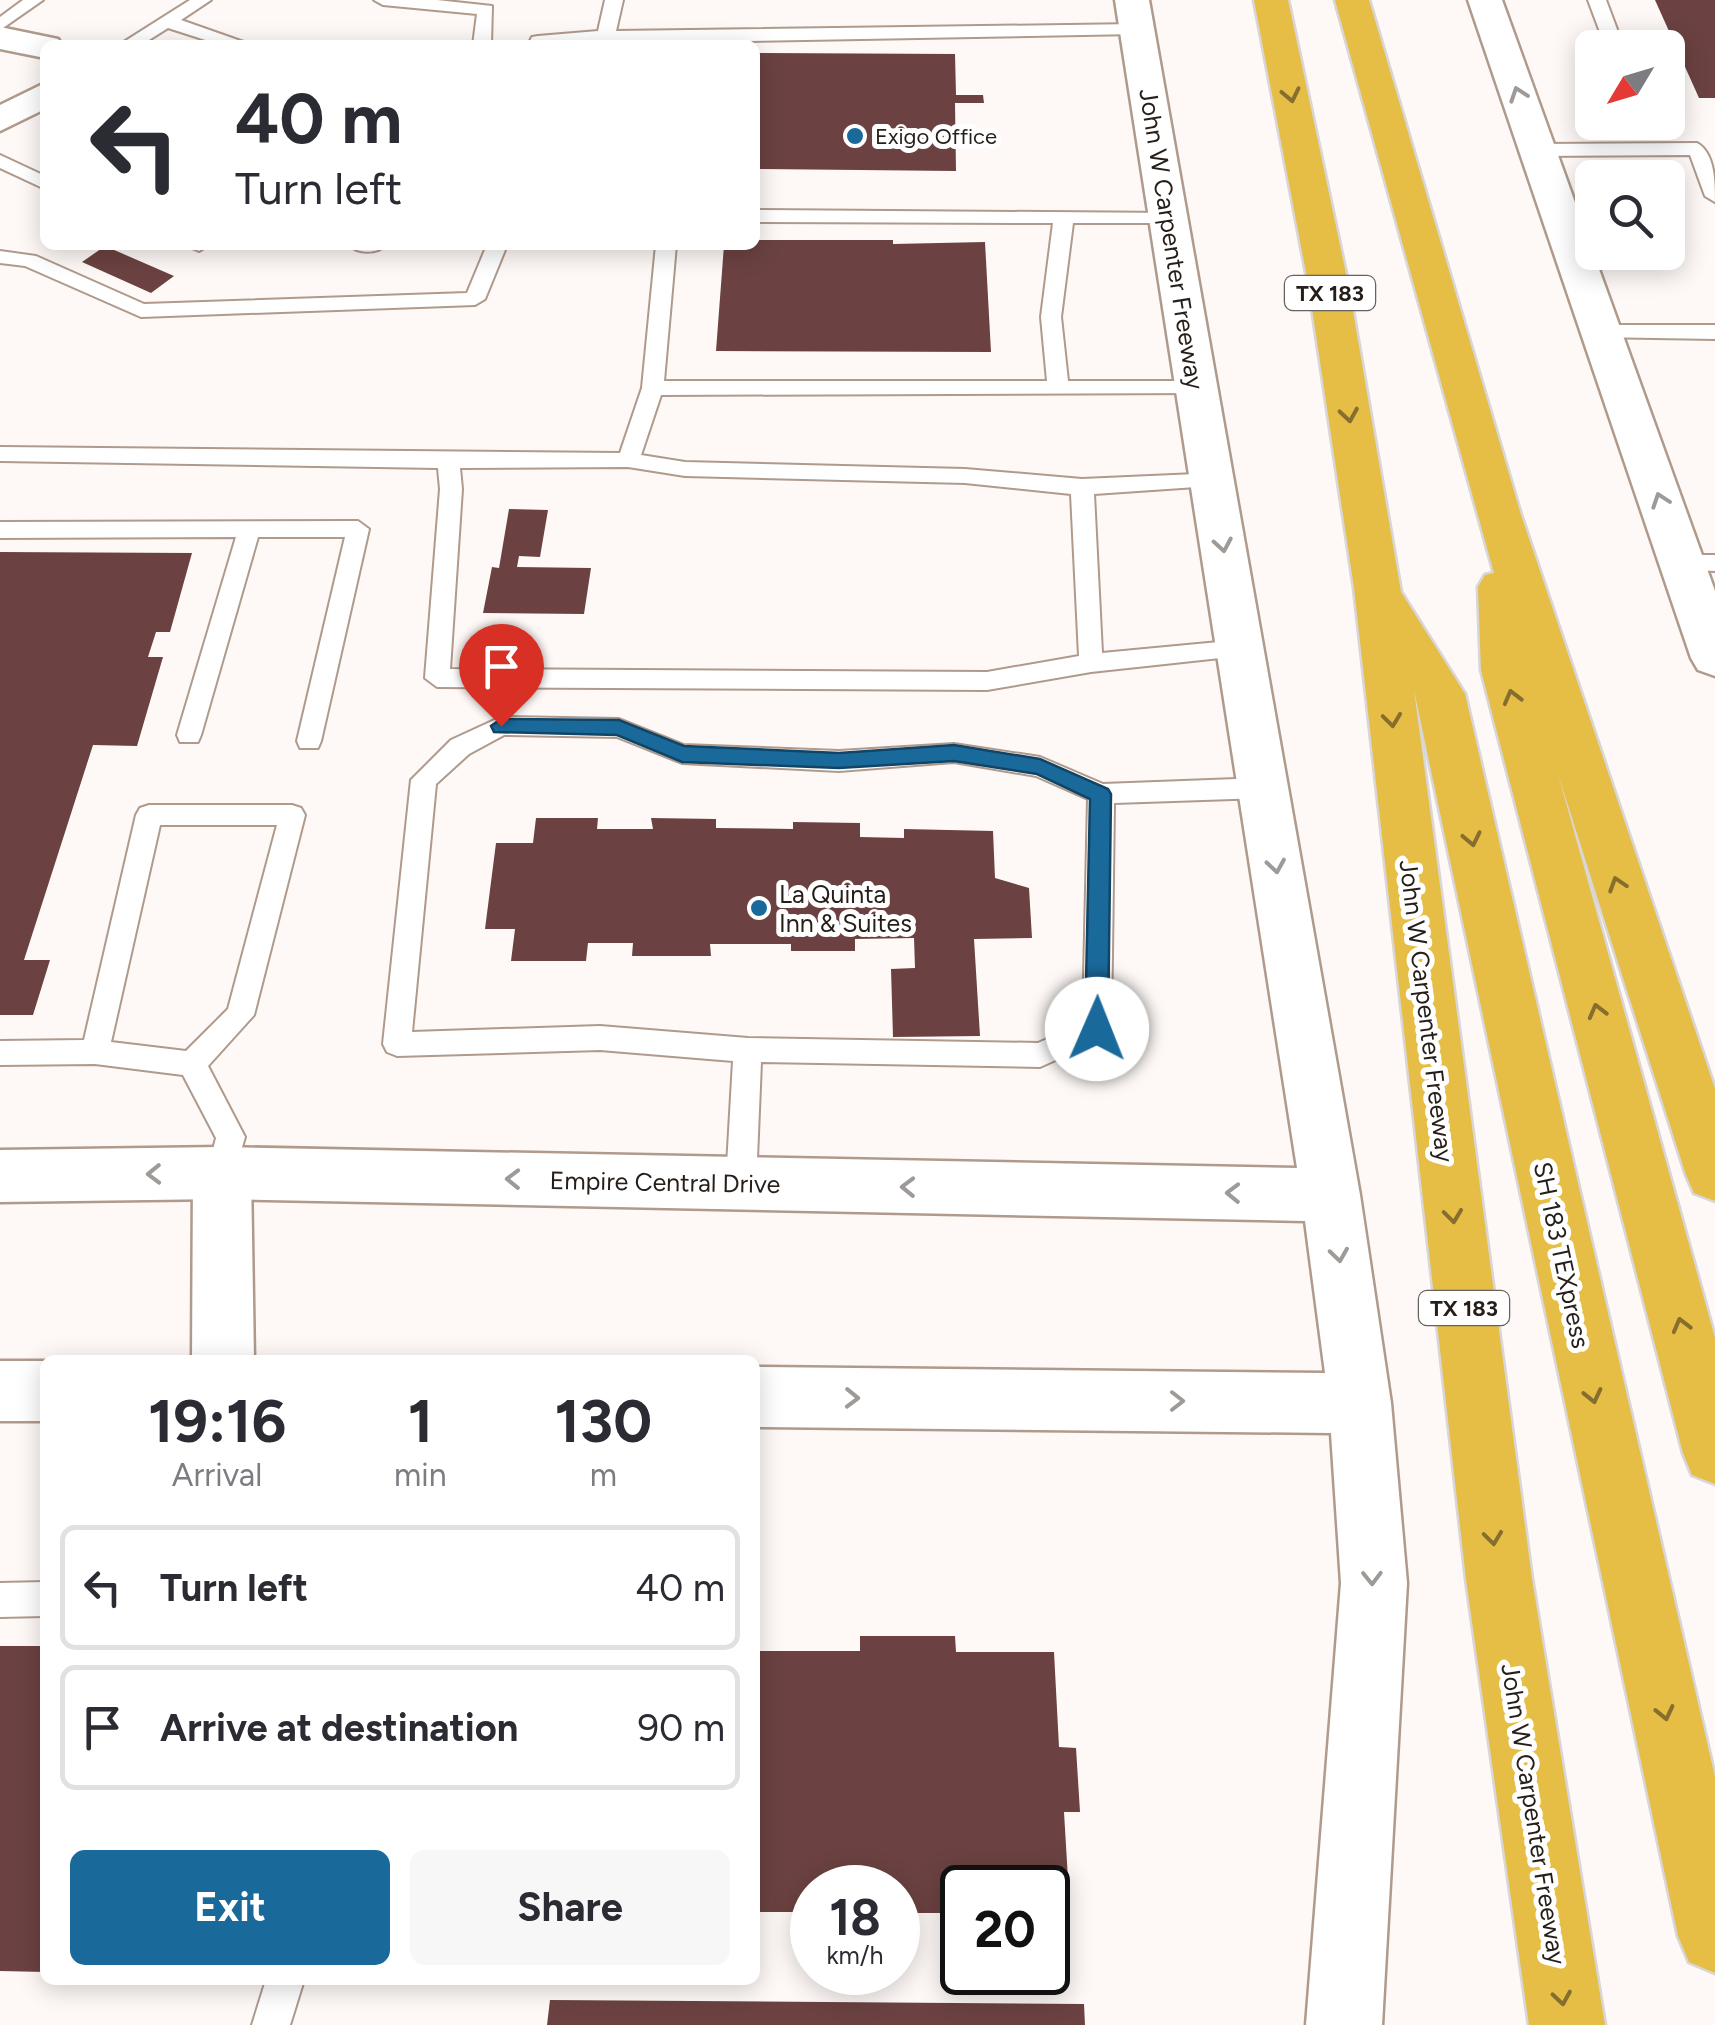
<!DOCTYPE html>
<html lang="en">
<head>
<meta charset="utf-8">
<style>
  body { margin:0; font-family:Figtree,sans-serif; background:#f7f7f7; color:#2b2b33; height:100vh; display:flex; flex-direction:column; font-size:38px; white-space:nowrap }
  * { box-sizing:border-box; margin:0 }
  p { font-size:32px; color:#7c7c81 }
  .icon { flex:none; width:55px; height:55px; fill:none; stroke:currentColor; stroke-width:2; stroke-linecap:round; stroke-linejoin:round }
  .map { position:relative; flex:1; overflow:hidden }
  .side { position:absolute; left:40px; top:1355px; width:720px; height:630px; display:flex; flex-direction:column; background:#fff; border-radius:15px; box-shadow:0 5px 25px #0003 }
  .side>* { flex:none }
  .top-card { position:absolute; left:40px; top:40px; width:720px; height:210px; border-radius:15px; box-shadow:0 5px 25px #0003; background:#fff; color:#2b2b33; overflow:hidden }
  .needle { width:65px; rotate:232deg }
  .fabs { position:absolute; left:1575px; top:30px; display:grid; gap:20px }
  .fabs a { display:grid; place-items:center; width:110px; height:110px; border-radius:15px; background:#fff; box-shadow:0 5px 25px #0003; font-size:50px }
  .speed { position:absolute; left:790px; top:1865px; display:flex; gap:20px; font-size:50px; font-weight:700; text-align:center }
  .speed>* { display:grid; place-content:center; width:130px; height:130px; border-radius:50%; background:#fff; box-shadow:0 5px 25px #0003; line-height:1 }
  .speed small { font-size:25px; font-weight:400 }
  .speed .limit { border:5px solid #111; border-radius:15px; background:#fff; color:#111 }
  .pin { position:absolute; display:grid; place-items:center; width:85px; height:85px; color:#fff; margin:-102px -42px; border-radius:50% 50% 50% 0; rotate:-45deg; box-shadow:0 0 10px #0007 }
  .pin .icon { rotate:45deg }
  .me { position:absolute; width:110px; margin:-55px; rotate:1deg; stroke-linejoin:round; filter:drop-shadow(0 0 8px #0008) }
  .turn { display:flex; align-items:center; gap:35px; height:210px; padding:0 30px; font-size:45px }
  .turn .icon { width:130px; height:130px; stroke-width:2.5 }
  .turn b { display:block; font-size:70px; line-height:85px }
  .eta { display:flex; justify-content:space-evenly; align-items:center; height:170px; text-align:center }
  .eta b { font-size:60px; font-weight:700; line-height:70px }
  .action { display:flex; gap:20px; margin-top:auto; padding:20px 30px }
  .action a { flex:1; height:115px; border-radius:15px; background:#1a699b; color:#fff; font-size:40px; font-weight:700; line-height:115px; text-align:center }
  .action a+a { background:#f7f7f7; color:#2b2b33 }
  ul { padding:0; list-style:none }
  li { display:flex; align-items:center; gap:30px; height:125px; margin:0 20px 15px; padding:0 10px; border:5px solid #e1e1e2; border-radius:15px }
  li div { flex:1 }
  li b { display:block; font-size:38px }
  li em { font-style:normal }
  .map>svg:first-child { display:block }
</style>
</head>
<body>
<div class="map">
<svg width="1715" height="2025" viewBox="0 0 1715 2025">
  <rect width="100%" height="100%" fill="#fef9f6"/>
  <g fill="#6b4241">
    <path d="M1655,0H1715V98H1699Z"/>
    <path d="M755,53L955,54L956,95H983L984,103H955L956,171L755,169Z"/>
    <path d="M755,240H893V244L985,242L991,352L716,351L724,245H755Z"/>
    <path d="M105,246L174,276L151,293L82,262Z"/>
    <path d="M509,509L548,510L540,557L519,556L517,567L591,568L584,614L483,613L492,567L499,568Z"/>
    <path d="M0,552L192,553L170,632H156L148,657H163L137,746L93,745L24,960H50L33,1015H0Z"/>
    <path d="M536,818H598L597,829H653L651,818L716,819V828L793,829V822L860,823V837L904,838V829L993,831L995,878L1029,888L1032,938L974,939L980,1036L893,1037L891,969L915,968L914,938L855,939V951H791V944H710L711,956H632L633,943H588L586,961H511L515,929H485L496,843H533Z"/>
    <path d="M860,1636H955L956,1652H1054L1059,1747L1076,1748L1080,1812H1064L1070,1913H1048V1888H962V1913H898V1888H812V1912H755V1651H860Z"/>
    <path d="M0,1646H45V1972L0,1971Z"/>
    <path d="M550,2000L1084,2004L1085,2025H547Z"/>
  </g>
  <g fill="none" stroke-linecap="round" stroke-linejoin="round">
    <g stroke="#af9a8c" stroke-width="4">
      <g id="lane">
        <path d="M23,0H43L0,30V17Z"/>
        <path d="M190,0H211L181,20L252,45H221L168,28L141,45H119Z"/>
        <path d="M374,0H437L492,6L491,45H473L477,14L383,5Z"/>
        <path d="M605,0H623L616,31L1137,24L1146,29L1137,34L528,45L532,37L538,36L598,31Z"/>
        <path d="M1588,0H1606L1624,48H1606Z"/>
        <path d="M1697,143C1715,153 1715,182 1715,202L1705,196L1690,155L1537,156L1528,150L1537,144Z"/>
        <path d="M0,155L45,176V189L0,168Z"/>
        <path d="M755,210L1175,213V221L1168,223H1073L1061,317L1068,381H1196L1207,388L1204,393L661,395L641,455L685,462L965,469L1082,479L1219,473L1222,478L1211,486L1094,494L1102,653L1240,640L1252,649L1248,655L1091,672L987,690L437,687L425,678L440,489L438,468L0,461V447L620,453L642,388L656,245H676L664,381H1047L1041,317L1053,223L755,222ZM628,467L685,476L965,483L1071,494L1079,656L987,672L450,669L462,489L460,468Z"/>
        <path d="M185,245H209L199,251Z"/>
        <path d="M349,245H386C378,254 357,254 349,245Z"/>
        <path d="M487,245H507L485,299L475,305L141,317L25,266L0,263V251L36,256L144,304L467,293Z"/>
        <path d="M1601,325H1715V339L1594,337L1591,332Z"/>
        <path d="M358,521L369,529L321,741L318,748H300L297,741L345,537H258L201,735L198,742H180L177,735L236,537L0,538V522Z"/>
        <path d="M1682,555H1715V571L1674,569L1670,563Z"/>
        <path d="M501,717L619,719L684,745L839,751L954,744L1040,757L1103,784L1263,778L1272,781L1276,788L1272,795L1263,798L1114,803L1111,1029L1107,1037L1040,1067L761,1062L756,1183L751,1192L741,1196L731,1192L726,1183L733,1061L600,1050L397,1056L387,1052L383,1044L411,780L451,740ZM504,735L617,737L682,763L839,771L954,762L1036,776L1088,799L1083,1023L1038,1043L748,1038L600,1026L412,1032L436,784L469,754Z"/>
        <path d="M149,805H292L301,808L305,815L254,1015L208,1066L245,1137L232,1182L222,1186L212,1182L207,1173L216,1138L183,1075L95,1064L0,1065V1041L84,1040L136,815L140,808ZM160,825H277L228,1009L186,1051L111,1042Z"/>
        <path d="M45,1582V1616L0,1617V1583Z"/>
        <path d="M266,1980H304L290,2025H252Z"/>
      </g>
    </g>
    <g stroke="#af9a8c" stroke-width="5">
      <g id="street">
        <path d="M0,27L58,39L62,45H45V58L0,49Z"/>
        <path d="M45,83V109L0,131V105Z"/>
        <path d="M222,1147L243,1155L251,1173L254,1360H192L193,1173L201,1155Z"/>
      </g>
    </g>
    <g stroke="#af9a8c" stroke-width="5">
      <g id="secondary">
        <path d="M1115,0H1149L1360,1195L1391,1403L1407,1583L1382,2025H1306L1341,1583L1331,1433L755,1427V1367L1325,1373L1305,1221L222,1199L0,1202V1150L222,1147L1297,1168Z"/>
        <path d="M1468,0H1502L1715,591V676L1698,670L1691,658Z"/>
        <rect x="0" y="1361" width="45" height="60"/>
      </g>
    </g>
    <g stroke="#d8d6d6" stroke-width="5">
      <g id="highway">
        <path d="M1254,0H1288L1349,288L1401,592L1465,694L1715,1777V1973L1689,1962L1678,1936L1414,690L1532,1579L1605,2025H1529L1466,1579L1354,588L1309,288Z"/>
        <path d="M1335,0H1369L1521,515L1715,1089V1201L1694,1193L1686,1175L1558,774L1715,1338V1484L1692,1475L1683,1453L1481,670L1478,587L1485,575L1494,573Z"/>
      </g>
    </g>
    <use href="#lane" fill="#fff" fill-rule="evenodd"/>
    <use href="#street" fill="#fff" fill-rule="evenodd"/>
    <use href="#secondary" fill="#fff" fill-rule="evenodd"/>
    <use href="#highway" fill="#e6bd45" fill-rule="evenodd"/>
  </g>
  <defs><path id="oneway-chevron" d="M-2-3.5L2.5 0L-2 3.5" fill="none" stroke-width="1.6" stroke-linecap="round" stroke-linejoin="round" transform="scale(2.5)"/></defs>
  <g stroke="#9d9a98">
    <use href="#oneway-chevron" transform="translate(1518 94) rotate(-109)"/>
    <use href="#oneway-chevron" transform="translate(1660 500) rotate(-109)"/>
    <use href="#oneway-chevron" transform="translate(1223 545) rotate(80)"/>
    <use href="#oneway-chevron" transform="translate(1276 866) rotate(81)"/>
    <use href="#oneway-chevron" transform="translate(154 1174) rotate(179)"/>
    <use href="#oneway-chevron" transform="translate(513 1179) rotate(-179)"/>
    <use href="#oneway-chevron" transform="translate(908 1187) rotate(-179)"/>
    <use href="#oneway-chevron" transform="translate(1233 1193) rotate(-179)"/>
    <use href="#oneway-chevron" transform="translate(1339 1255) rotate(82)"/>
    <use href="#oneway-chevron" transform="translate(852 1398) rotate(1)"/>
    <use href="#oneway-chevron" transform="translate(1177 1401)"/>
    <use href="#oneway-chevron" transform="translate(1372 1578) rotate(89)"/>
  </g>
  <g stroke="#866e2f">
    <use href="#oneway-chevron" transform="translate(1291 95) rotate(78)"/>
    <use href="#oneway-chevron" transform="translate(1349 415) rotate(81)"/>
    <use href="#oneway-chevron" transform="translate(1512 697) rotate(-105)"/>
    <use href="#oneway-chevron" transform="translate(1392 720) rotate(83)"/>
    <use href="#oneway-chevron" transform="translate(1472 839) rotate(78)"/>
    <use href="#oneway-chevron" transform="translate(1617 884) rotate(-108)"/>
    <use href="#oneway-chevron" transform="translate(1597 1011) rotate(-105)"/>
    <use href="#oneway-chevron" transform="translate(1453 1216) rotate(83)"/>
    <use href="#oneway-chevron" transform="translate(1681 1325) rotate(-105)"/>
    <use href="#oneway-chevron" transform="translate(1593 1396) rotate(77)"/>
    <use href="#oneway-chevron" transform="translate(1493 1538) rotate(83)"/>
    <use href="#oneway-chevron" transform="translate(1665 1713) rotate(77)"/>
    <use href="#oneway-chevron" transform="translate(1562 1998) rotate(81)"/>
  </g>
  <path fill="#1a699b" stroke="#114465" stroke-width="2.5" d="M501,719L619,720L684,746L839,753L954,745L1040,759L1108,789L1111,794L1108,1029L1105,1036H1089L1085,1029L1090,799L1037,774L954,761L839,768L682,762L617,735L494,732L491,726Z"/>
  <g fill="#1a699b" stroke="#fff" stroke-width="4">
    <circle cx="855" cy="136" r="10"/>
    <circle cx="759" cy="908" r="10"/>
  </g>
  <g text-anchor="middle" stroke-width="10" stroke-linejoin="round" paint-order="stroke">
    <g font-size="22" fill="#261e19" stroke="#fff" text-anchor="start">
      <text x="875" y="144">Exigo Office</text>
    </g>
    <g fill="#fff" stroke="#67625e" stroke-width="2.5">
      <rect x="1285" y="276" width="90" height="34" rx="8"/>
      <rect x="1419" y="1291" width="90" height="34" rx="8"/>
    </g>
    <g font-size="22" font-weight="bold" fill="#261e19">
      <text x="1330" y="301">TX 183</text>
      <text x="1464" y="1316">TX 183</text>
    </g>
    <g font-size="25" fill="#261e19" stroke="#fff">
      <text transform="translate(1172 239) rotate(81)" y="9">John W Carpenter Freeway</text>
      <text transform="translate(1427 1011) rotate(83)" y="9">John W Carpenter Freeway</text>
      <text transform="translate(665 1182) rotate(1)" y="9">Empire Central Drive</text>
      <text transform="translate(1562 1255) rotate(78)" y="9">SH 183 TEXpress</text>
      <text transform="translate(1534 1814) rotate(81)" y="9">John W Carpenter Freeway</text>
    </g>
    <g font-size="25" fill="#261e19" stroke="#fff" text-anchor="start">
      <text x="779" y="903">La Quinta<tspan x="779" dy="29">Inn &amp; Suites</tspan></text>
    </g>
  </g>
</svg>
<div class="fabs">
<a><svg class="needle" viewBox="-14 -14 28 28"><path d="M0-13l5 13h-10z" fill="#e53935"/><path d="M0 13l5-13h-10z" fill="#7c7c81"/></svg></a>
<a><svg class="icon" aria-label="search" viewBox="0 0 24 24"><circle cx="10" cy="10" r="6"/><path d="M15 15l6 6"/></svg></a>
</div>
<div class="speed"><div>18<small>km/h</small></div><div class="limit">20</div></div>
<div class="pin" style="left:501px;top:726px;background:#d93025"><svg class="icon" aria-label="arrive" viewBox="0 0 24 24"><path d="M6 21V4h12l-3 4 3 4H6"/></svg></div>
<svg class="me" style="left:1097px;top:1029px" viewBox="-20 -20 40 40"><circle r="19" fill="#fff"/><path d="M0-13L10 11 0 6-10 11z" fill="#1a699b"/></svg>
<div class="top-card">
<div class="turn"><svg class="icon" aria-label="left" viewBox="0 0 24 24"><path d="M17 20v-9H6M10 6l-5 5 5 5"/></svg><div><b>40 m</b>Turn left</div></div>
</div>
<section class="side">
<div class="eta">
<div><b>19:16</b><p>Arrival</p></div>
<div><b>1</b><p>min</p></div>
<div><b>130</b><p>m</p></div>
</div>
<ul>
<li><svg class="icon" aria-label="left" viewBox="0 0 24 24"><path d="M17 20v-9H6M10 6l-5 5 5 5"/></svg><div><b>Turn left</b></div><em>40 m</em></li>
<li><svg class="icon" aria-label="arrive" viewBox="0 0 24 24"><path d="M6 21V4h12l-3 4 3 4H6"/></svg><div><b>Arrive at destination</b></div><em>90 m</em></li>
</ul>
<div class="action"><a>Exit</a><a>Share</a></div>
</section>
</div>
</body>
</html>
